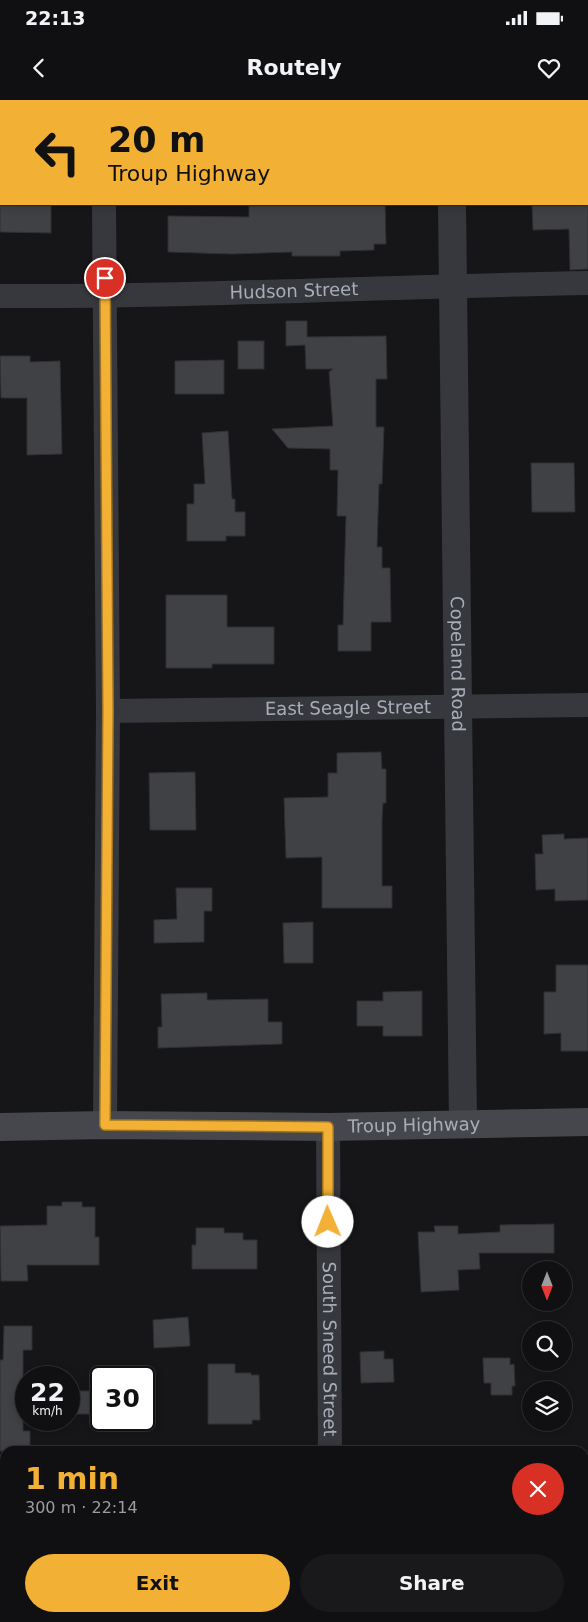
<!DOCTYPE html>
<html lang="en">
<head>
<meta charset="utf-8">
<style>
  body { margin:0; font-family:"DejaVu Sans",sans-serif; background:#19191b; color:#f1f3f6; height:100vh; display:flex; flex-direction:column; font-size:19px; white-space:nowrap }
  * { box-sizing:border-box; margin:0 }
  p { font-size:16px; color:#9c9d9f }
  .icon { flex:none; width:28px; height:28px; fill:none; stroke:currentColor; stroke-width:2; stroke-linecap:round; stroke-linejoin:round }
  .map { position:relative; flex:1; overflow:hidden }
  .details { position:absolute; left:0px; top:1346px; width:589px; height:176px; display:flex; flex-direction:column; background:#101012; border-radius:15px 15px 0 0; box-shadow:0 2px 8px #0003,0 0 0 1px #303032 }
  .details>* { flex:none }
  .guide { position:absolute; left:0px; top:0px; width:589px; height:105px; box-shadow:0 2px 8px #0003,0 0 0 1px #303032; background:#f2b134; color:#111; overflow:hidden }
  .needle { width:32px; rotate:180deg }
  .controls { position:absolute; left:522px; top:1161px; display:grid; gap:10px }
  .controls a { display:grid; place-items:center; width:50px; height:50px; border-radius:50%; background:#101012; box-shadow:0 2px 8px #0003,0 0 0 1px #303032; font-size:25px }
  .speed { position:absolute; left:15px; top:1266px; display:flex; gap:10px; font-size:25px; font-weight:700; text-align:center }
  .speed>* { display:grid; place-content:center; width:65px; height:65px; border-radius:50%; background:#101012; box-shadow:0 2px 8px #0003,0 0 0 1px #303032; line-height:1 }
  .speed small { font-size:12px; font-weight:400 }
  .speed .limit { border:2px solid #111; border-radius:8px; background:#fff; color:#111 }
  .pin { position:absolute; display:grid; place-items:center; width:42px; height:42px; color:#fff; margin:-21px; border:2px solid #fff; border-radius:50%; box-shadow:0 1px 5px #0007 }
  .me { position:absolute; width:55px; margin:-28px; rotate:359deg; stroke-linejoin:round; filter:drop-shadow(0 0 4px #0008) }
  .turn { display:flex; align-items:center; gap:18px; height:105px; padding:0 25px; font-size:22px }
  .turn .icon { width:65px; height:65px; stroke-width:2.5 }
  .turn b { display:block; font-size:35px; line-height:42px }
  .round { display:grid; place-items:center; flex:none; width:52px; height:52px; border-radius:26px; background:#19191b }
  .summary { display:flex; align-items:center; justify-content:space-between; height:85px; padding:0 25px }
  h1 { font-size:30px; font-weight:700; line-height:38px; color:#f2b134 }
  .cta { display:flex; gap:10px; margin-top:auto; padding:10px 25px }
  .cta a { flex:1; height:58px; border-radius:30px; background:#f2b134; color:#111; font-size:20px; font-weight:700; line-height:58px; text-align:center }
  .cta a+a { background:#19191b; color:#f1f3f6 }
  .status { display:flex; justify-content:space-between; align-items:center; height:35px; padding:0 25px; background:#101012; direction:ltr }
  .status svg { height:14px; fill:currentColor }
  header { display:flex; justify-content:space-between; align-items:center; height:65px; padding:0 25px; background:#101012; font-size:22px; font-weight:700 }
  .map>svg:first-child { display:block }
</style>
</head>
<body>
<div class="status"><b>22:13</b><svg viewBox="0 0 49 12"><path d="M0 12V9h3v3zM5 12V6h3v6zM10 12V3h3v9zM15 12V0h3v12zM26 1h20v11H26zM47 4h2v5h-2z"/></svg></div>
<header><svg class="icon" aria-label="back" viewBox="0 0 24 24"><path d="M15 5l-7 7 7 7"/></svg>Routely<svg class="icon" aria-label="heart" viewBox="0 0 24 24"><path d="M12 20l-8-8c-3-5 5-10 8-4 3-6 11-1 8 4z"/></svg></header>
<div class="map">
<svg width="588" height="1522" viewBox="0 0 588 1522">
  <rect width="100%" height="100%" fill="#161618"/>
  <g fill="#404145" stroke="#303034">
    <path d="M0,104H51V133L0,132Z"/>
    <path d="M286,104H385L386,144H374V150L340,151V156H292V152L232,154L168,152V116L249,117V106Z"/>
    <path d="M532,104H588V169L570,170L569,129L533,130Z"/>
    <path d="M286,221H307V237L386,236L387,279H376V327H384L382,384H379L377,447H382V468H390L391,522H371V551H338V525H343L346,416H337L338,370H330V349L288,348L272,329L333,326L329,272L333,269H306L305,245L286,246Z"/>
    <rect x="238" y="241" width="26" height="28"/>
    <path d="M0,256H30V262L60,261L62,354L27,355V298H1Z"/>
    <path d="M224,260V294H175V261Z"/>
    <path d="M228,331L232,399H235V412H245V436H226V441H187V404H194V384H205L202,333Z"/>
    <path d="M531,363H574L575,412H532Z"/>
    <path d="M166,495H227V527H274V564H212V568H166Z"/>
    <path d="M381,652L382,669H386V703H383L382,719V786H392V808H322V757L286,758L284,698L328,697V673H337V653Z"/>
    <path d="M195,672L196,730H150L149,673Z"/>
    <path d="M564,734V739L588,738V800L555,801V789L536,790L535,754H543L542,735Z"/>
    <path d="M176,788H212V811H204V842L154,843V820L177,819Z"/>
    <path d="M313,822V863H284L283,823Z"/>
    <path d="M556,865H588V951H561V933L544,934V892H556Z"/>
    <path d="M422,891V936H383V926H357V901H383V892Z"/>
    <path d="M207,893V900L268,899V922H282V944L158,948V927H162L161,894Z"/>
    <path d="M62,1102H82V1107H95V1137H99V1165H27L28,1181H1L0,1126L47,1125V1106H62Z"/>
    <path d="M554,1124V1153H479L480,1169L458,1170L459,1190L421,1192L418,1132H435L434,1126H458V1134L500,1132V1125Z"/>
    <path d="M196,1128H224V1133H243V1140H257V1169H192V1145H196Z"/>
    <path d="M188,1217L190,1246L154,1248L153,1220Z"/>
    <path d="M4,1226H32V1250H23V1331H30V1351H0V1260H3Z"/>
    <path d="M384,1251V1259H393L394,1282L361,1283L360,1252Z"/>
    <path d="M483,1258H510V1265L514,1264L515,1286H512V1295H491V1283H484Z"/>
    <path d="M208,1264H235V1273H251V1275H259L260,1320H252V1324H208Z"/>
    <path d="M79,1291H101V1314H74V1292Z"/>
  </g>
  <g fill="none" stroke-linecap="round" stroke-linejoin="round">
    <g stroke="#37383d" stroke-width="24">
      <path d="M103,0V1"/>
      <path d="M104,104L108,611L105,1025"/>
      <path id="s1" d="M0,196C196,197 392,186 588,183"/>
      <path id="s2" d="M108,611L588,605"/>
      <path id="s3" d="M328,1027L330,1351"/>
      <path d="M332,1518V1522"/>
    </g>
    <g stroke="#37383d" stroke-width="28">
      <path d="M451,0V1"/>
      <path id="s4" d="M452,104L463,1024"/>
    </g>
    <path stroke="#45474d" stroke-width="28" id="s5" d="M0,1027L105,1025L328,1027L588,1022"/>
  </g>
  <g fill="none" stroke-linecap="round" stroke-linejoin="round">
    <g stroke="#9d7322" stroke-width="12">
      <path id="route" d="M105,178L108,611L105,1025L328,1027V1122"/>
    </g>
    <use href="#route" stroke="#f2b134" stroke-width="9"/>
  </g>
  <g text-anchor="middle" stroke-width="5" stroke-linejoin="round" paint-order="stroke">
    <g font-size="18" fill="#a8adb8" stroke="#111113">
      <text dy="6" stroke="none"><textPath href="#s1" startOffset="294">Hudson Street</textPath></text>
      <text dy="6" stroke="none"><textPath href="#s4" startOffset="460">Copeland Road</textPath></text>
      <text dy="6" stroke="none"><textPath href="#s2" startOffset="240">East Seagle Street</textPath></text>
      <text dy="6" stroke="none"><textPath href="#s5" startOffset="414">Troup Highway</textPath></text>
      <text dy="6" stroke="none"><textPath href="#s3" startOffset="222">South Sneed Street</textPath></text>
    </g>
  </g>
</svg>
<div class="controls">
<a><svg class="needle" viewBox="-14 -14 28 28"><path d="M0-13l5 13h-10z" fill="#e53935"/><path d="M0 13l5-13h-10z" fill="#9c9d9f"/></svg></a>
<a><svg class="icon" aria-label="search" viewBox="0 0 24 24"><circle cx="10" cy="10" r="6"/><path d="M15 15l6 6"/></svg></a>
<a><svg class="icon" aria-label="layers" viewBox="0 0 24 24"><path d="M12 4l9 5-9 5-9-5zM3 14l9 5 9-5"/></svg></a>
</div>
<div class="speed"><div>22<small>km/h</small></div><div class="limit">30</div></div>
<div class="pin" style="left:105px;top:178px;background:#d93025"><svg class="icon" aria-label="arrive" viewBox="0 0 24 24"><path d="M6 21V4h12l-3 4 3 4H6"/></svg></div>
<svg class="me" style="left:328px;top:1122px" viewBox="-20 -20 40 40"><circle r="19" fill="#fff"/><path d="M0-13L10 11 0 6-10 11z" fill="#f2b134"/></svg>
<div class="guide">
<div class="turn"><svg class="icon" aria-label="left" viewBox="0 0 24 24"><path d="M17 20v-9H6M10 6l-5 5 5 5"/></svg><div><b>20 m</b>Troup Highway</div></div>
</div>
<section class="details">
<div class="summary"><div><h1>1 min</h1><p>300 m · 22:14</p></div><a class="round" style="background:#d93025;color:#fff"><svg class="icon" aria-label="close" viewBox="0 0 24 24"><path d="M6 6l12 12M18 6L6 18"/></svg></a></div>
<div class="cta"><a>Exit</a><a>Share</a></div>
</section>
</div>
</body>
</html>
